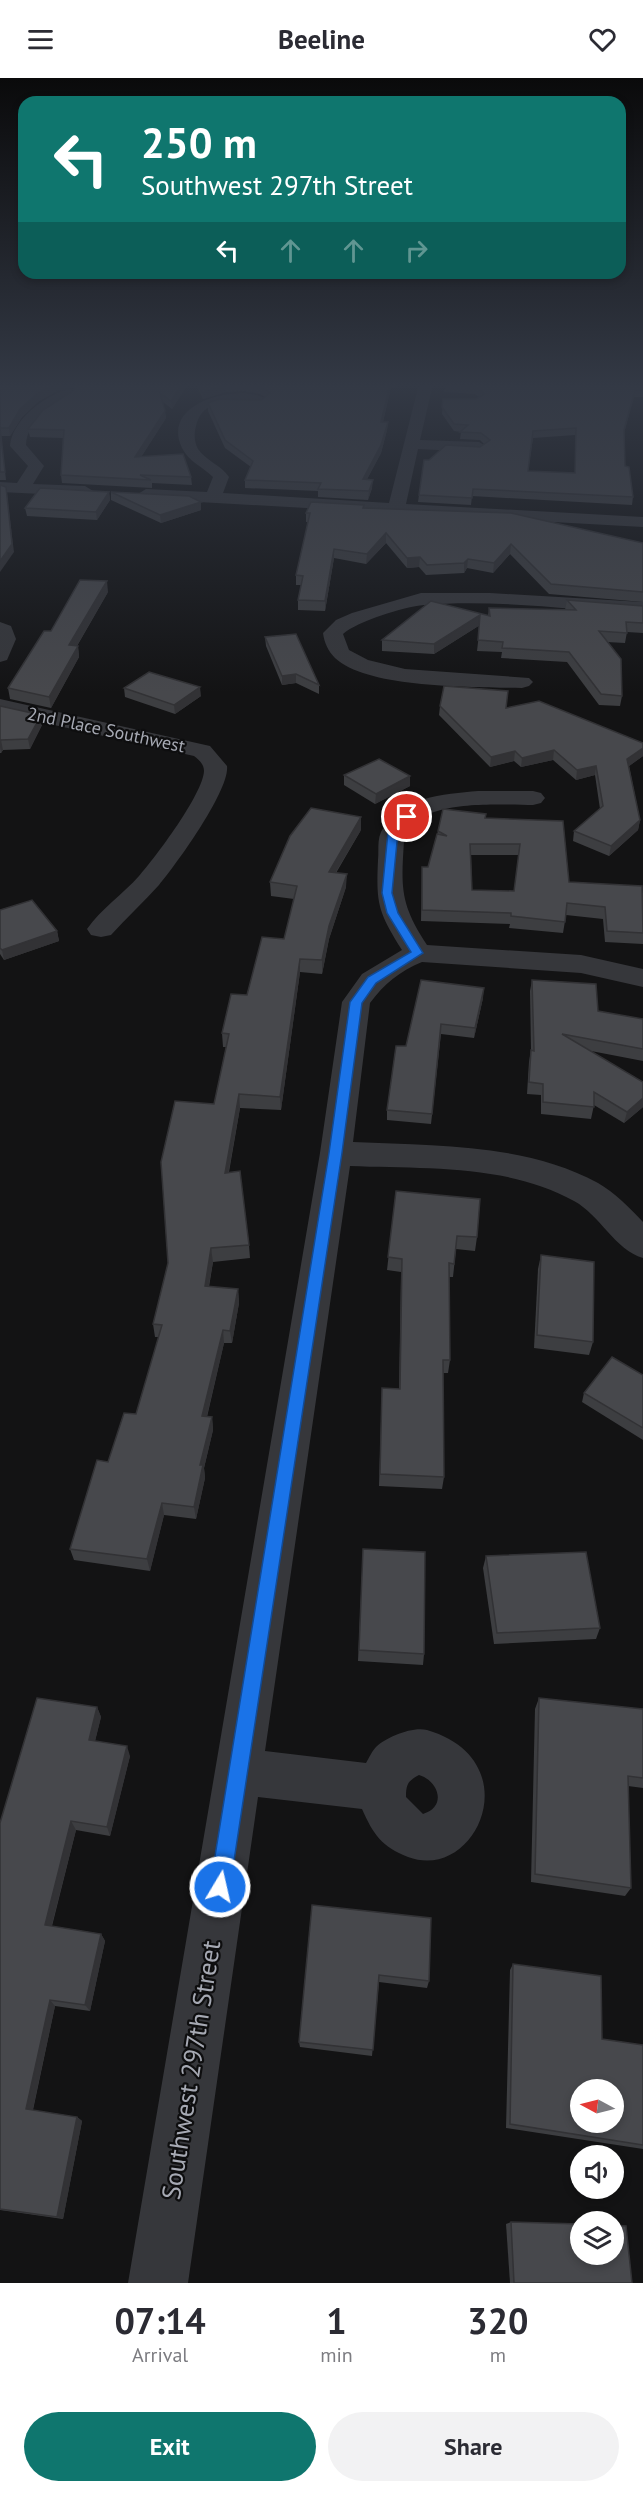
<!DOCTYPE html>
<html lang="en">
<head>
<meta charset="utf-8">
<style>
  body { margin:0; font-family:"PT Sans",sans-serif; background:#f2f2f3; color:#2b2b33; height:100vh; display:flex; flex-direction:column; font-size:22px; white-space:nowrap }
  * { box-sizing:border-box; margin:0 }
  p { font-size:20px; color:#7c7c81 }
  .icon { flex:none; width:33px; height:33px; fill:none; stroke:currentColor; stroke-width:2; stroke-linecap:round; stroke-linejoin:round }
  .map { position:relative; height:2205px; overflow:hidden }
  .sheet { display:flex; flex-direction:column; background:#fff; flex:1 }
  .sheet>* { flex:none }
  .banner { position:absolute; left:18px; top:18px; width:608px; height:183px; border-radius:18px; box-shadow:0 3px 9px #0003; background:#0f766e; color:#fff; overflow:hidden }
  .needle { width:39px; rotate:277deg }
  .tools { position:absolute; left:570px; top:2001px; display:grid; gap:12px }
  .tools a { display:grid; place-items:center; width:54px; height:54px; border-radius:50%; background:#fff; box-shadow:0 3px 9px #0003; font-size:30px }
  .pin { position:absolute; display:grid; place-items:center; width:51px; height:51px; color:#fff; margin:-26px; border:3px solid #fff; border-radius:50%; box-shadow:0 2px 6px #0007 }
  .me { position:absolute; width:66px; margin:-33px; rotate:9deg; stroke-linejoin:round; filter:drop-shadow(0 0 4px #0008) }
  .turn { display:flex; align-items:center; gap:21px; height:126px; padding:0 24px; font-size:27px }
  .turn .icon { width:78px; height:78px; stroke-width:2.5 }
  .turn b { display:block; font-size:42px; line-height:51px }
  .lanes { display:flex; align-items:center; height:57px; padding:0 24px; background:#0003; justify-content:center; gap:30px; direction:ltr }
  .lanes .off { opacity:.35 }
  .eta { display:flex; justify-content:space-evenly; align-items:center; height:102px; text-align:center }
  .eta b { font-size:36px; font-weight:800; line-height:42px }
  .primary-button { display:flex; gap:12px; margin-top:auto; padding:12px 24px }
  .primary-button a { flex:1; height:69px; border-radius:36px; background:#0f766e; color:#fff; font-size:24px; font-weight:800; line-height:69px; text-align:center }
  .primary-button a+a { background:#f2f2f3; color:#2b2b33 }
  header { display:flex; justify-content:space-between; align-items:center; height:78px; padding:0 24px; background:#fff; font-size:27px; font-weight:800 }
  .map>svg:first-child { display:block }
</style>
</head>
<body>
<header><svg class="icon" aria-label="menu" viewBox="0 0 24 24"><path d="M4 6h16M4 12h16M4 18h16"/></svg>Beeline<svg class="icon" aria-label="heart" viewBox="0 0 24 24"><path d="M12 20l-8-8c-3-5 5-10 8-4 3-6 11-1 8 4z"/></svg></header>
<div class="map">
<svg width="643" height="2205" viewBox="0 0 643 2205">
  <rect width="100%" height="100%" fill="#131314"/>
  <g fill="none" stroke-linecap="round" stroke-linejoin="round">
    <g fill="#36373b" fill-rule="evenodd">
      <path d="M419,306H433L420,362L479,364L487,369L479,374L418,371L406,426L643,439V449L146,421L138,416L146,411L207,414L213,399C203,389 189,384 182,370C158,320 251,304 268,323C253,340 206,307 196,348C194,355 194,364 198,371C205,382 221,387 229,399L223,415L389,425Z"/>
      <path d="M69,311L74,312V318C54,332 27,340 26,367L44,388L33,406L85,408L93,413L85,418L0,414V404L17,405L28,388L10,368C12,342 45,317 69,311Z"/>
      <path d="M421,515H490L643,524V536C571,532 496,521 424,527C403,529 358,543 343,556L349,572L368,582L405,591L529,600L533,604L529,608L522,610C477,609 368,611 335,580C328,573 324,564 323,555L336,542L352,535Z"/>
      <path d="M0,544L11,548L16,561L7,582L0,584Z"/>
      <path d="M0,621L210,668L227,688C230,712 176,787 159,807C144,824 126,840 111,857L101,859L91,857L87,851C101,831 123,816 139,798C155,780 203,716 204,693C204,686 199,682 194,678L0,635Z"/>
      <path d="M478,713H533L541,715L545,720L541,725L533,727C501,727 411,719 404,763C401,810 400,826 427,867L581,877L643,891V909L581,895L422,884C400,893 384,906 370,925L353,1064C435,1068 524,1065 598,1105C615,1115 630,1130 643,1144V1180C615,1172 600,1137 574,1123C508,1086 424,1091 350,1088L265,1673L366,1685C369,1680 372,1673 376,1669C386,1659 413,1648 427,1652C530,1682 477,1805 408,1779C382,1769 373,1756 362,1731L258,1719L188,2205H128L320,1075L342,924L362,896L402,872C378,834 376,826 378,782C379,773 377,763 381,754C398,719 444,716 478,713ZM419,1697C439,1703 447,1729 423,1736L406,1719C406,1706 408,1703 419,1697Z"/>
    </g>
  </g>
  <g fill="#3d3e41" fill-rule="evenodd">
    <path d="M0,306H188L172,331L163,324L166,340L141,379L191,399L192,407L152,405V410L62,405L61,397L63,360L30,359L28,351L74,312V310L59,312L39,323L22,339L10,358H1L6,402H0Z"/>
    <path d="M196,306H397V309H391L383,344H388L387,352L381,375L367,401L372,410L368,422L318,419V413L245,410V402L251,389L225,370L208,333V325L261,322L265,319L260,316L244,313L226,314L203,321Z"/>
    <path d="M445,306H643V319H634L624,355L625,388L633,419L632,427L472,418L471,427L418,424L419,417L429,382L480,369L484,366L480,362L460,361L461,354L454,353L442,336L443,321H476L479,319L475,316L444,314ZM575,357V395L528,393L533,360Z"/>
    <path d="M109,414L110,422L97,442L27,438L25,430Z"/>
    <path d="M111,414L201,432L161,445L111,422Z"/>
    <path d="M364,427V430L643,465V524L549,516L510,476L493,495L467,490L464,495L426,497L419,489L407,490L386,465L366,486L334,480L325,533L298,532V522L301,507H296V497L308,444H306V435Z"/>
    <path d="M108,514L77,568H78L79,579L51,630L10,621L8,610L51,553Z"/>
    <path d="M567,522L643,528V555L627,554L625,565L607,564L622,618L620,628L599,627L567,584L501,580L502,574L477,573L480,547L434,576L382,573V562L488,538L489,530L565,532Z"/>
    <path d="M265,559L319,607V616L296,605L282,607L266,568Z"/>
    <path d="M124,610L201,618L175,636L125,619Z"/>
    <path d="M0,628L42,647L30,671L3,672L1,675H0Z"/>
    <path d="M440,628L506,630L643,665V678L629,688L640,742L638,752L609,778L573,763L574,753L600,731L595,697L576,702L553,682L521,689L514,683L490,689L439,637Z"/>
    <path d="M344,697L410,708L375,726L344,707Z"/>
    <path d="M486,740L569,804L643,815V866L605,864L603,841L566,837L563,855L509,850L510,846L421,843L422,789H428L438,753ZM471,777H519L514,813L472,812Z"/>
    <path d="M361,752L336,795L346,809L329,861L322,896L300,894L281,1032L240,1030L229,1094L249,1167L250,1180L213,1184L209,1209L238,1211L239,1225L232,1265H224L207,1339H212L213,1352L204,1390L205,1400L196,1441L164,1437L150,1493L74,1482L70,1471L108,1384L136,1336L159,1259H155L153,1246L214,1026L226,969H223L222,955L284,861L294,821L271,818L270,804Z"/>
    <path d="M0,832L57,853L59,863L4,882L0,876Z"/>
    <path d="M421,902L483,920L474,960L441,956L431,1046L387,1042V1032L406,968Z"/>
    <path d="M532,902L598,933L643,941V983L591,973L643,1004V1029L624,1045L594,1027L591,1041L541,1036V1017L527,1016L529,984L531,972L530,913Z"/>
    <path d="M396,1113L477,1159L475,1173L456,1171L453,1199H449L450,1282L448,1295H443L444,1399L442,1411L379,1408L382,1310L399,1311L401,1194L387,1192Z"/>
    <path d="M541,1177L593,1264L589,1277L534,1270L538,1191Z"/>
    <path d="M643,1297V1362L582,1324L584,1315Z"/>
    <path d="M363,1471L424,1576L423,1587L358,1583Z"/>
    <path d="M486,1478L600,1550L596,1561L494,1566L483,1490Z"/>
    <path d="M539,1620L643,1631V1710L628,1708L631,1810L625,1818L531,1804L535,1631Z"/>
    <path d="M97,1629L101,1639L95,1663L130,1678L110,1758L76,1752L52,1848L101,1856L105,1863L90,1933L55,1928L33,2032L77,2039L82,2043L63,2141L0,2132V1745Z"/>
    <path d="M312,1827L429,1903L427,1910L379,1904L372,1978L300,1969L299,1964Z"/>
    <path d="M513,1886L602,1961L643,1967V2071L506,2050L510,1892Z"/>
    <path d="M511,2144L632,2205H510L506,2146Z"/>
  </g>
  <g fill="#323235">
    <path d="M55,306H74V310L59,312L39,323L22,339L10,358L9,350L20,331L38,315Z"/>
    <path d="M182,306H188L172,331L171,323Z"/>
    <path d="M390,306H391V309L381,352V344Z"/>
    <path d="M226,307V314L203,321L202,314Z"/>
    <path d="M165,333L166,340L136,387L135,379Z"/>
    <path d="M388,344L387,352L381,375L363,409V401Z"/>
    <path d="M373,402L372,410L368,422L369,413Z"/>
    <path d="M6,409L14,474L0,494V483Z"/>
    <path d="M109,414L110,422L97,442L96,434Z"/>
    <path d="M201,424V432L161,445L160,437Z"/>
    <path d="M386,455V465L366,486L367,476Z"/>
    <path d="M511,466L510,476L493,495L494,485Z"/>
    <path d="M334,471V480L325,533V523Z"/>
    <path d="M420,479L419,489L407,490V480Z"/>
    <path d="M468,481L467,490L464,495V485Z"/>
    <path d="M107,503L108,514L71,578L69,567Z"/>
    <path d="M480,537V547L434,576V566Z"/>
    <path d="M78,568L79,579L51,630L49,619Z"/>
    <path d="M296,596V605L282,607V598Z"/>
    <path d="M200,609L201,618L175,636L174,627Z"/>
    <path d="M41,637L42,647L30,671L28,661Z"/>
    <path d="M1,662L3,672L1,675L0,669V664Z"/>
    <path d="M643,670V678L625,691L627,681Z"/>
    <path d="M554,672L553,682L521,689L522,680Z"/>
    <path d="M515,673L514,683L490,689L491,679Z"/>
    <path d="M596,688L595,697L576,702L577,692Z"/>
    <path d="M410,698V708L375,726L376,716Z"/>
    <path d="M361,739V752L328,807L329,794Z"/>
    <path d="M640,742L638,752L609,778L611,768Z"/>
    <path d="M347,796L346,809L329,861L322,896V882L329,848Z"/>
    <path d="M57,853L59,863L4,882L2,872Z"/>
    <path d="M300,881V894L281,1032L280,1019Z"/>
    <path d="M484,910L483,920L474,960L475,950Z"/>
    <path d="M239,1016L240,1030L226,1108L225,1095Z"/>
    <path d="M643,1020V1029L624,1045L627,1034Z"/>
    <path d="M211,1170L213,1184L206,1222L205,1208Z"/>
    <path d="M238,1211L239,1225L232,1265L230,1253Z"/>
    <path d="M223,1252L224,1265L204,1350L202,1338Z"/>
    <path d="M212,1339L213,1352L204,1390L205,1400L196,1441L194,1429L200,1387Z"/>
    <path d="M162,1425L164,1437L150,1493L147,1481Z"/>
    <path d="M97,1629L101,1639L93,1671L89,1662Z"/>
    <path d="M127,1668L130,1678L110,1758L107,1749Z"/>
    <path d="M71,1743L76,1752L50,1854L45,1847Z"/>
    <path d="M101,1856L105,1863L90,1933L85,1927Z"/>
    <path d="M50,1922L55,1928L32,2035L26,2031Z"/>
    <path d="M77,2039L82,2043L63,2141L57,2139Z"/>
  </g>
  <g fill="#47484c" stroke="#323235" stroke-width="1.5" fill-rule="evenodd">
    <path d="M0,306H55L38,315L20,331L9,350H0L5,394H0Z"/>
    <path d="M74,306H182L171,323L160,315L165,333L135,379L183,376L191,399L140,397L151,402L61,397L64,352L28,351L43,332L74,312Z"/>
    <path d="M199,306H231L226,307L202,314Z"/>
    <path d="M249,306H390L381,344H388L381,367L363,401L373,402L369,413L318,411L321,405L245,402L253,383L225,362L208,325L219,321L261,322L270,315L259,308Z"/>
    <path d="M445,306H643V312H635L624,352L625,388L629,389L633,419L473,411L472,420L419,417L424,382H429L446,367L480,369L490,362L481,355L460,354L468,347L454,346L442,329L443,321H476L485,316L476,309L445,307ZM576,350L575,395L528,393L533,353Z"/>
    <path d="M0,407L6,409L12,466L0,483Z"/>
    <path d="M40,410L109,414L96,434L25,430Z"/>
    <path d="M111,414L189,418L201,424L160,437Z"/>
    <path d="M311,424L364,427L363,430L511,435L643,465V514L551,506L511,466L494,485L468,481L464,485L427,487L420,479L407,480L386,455L367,476L334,471L325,523L298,522L303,498L296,497L310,435H306Z"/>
    <path d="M80,502L107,503L69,567L78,568L49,619L8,610L44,553H51Z"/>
    <path d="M567,522L643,528V545L626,544L627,555L599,553L621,581L622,618L601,616L569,574L502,570L503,564L478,562L480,537L434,566L382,562L431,523L490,538L489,530L576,532Z"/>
    <path d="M296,556L319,607L296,596L282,598L265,559Z"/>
    <path d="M149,594L200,609L174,627L124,610Z"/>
    <path d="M444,608L508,613L506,630L539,623L643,665V670L627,681L640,742L611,768L574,753L603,728L596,688L577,692L554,672L522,680L515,673L491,679L440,628Z"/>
    <path d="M0,628L41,637L28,661L1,662L0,664Z"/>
    <path d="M379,681L410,698L376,716L344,697Z"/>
    <path d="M311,730L361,739L329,794L347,796L329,848L322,882L300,881L280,1019L239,1016L225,1095L240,1093L249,1167L211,1170L205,1208L238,1211L230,1253L223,1252L202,1338L212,1339L200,1387H203L194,1429L162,1425L147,1481L70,1471L97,1382L108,1384L124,1335L136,1336L162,1247L153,1246L168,1185L161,1084L175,1023L214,1026L229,956L222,955L231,916L247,917L262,859L284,861L297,808L270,804L290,758Z"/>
    <path d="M443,731L486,736L485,740L563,743L569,804L642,808L643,855L607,853L605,829L567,825L565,844L511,838V835L422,832V789H428L437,756L447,758L438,753ZM470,766H520L514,813L472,812Z"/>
    <path d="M32,822L57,853L2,872L0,870V832Z"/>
    <path d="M421,902L484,910L475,950L441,946L432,1036L387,1032L396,968H406Z"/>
    <path d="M532,902L596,906L598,933L643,941V971L562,956L643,1004V1020L627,1034L594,1014V1029L543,1024V1006L529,1004L531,972L534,973Z"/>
    <path d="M396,1113L480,1121L477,1159L457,1158L454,1186L449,1185L450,1282H443L444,1399L380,1396L382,1310L400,1311L402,1181L388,1179Z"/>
    <path d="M541,1177L594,1184L593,1264L537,1257Z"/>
    <path d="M612,1279L643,1297V1350L584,1315Z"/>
    <path d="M363,1471L425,1474L424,1576L359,1572Z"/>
    <path d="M586,1474L600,1550L497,1555L486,1478Z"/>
    <path d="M37,1620L97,1629L89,1662L127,1668L107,1749L71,1743L45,1847L101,1856L85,1927L50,1922L26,2031L77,2039L57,2139L0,2131V1745Z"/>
    <path d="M539,1620L643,1631V1700L628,1698L631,1810L535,1796Z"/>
    <path d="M312,1827L431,1840L429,1903L379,1897L373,1972L299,1964Z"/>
    <path d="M513,1886L601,1898L602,1961L643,1967V2067L510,2046ZM580,2012H614V2044H580Z"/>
    <path d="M511,2144L580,2146V2176H614V2147L626,2148L632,2205H514Z"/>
  </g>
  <linearGradient id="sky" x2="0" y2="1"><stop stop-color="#0a0a0b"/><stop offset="0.5" stop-color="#333945"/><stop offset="1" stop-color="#333945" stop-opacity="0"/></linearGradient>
  <rect width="643" height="615" fill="url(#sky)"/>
  <path fill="#1a73e8" stroke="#114b97" stroke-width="1.5" d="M407,736L412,739L398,754L392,815L398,835L423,875L376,905L362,925L342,1075L230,1809L227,1816L220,1819L213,1816L210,1809L329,1075L350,924L368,899L411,874L387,835L382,815L388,754Z"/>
  <g text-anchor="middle" stroke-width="4.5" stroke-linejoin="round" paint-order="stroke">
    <g font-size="18" fill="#a6a9b3" stroke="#0e0e0f">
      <text transform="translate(106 652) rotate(12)" y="6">2nd Place Southwest</text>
    </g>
    <g font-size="26" fill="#a6a9b3" stroke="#0e0e0f">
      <text transform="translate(191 1992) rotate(-81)" y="9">Southwest 297th Street</text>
    </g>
  </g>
</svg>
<div class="tools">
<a><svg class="needle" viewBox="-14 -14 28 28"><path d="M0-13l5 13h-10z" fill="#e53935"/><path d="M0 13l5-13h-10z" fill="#7c7c81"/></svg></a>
<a><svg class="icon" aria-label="sound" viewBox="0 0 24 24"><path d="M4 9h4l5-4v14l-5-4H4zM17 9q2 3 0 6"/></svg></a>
<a><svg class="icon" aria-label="layers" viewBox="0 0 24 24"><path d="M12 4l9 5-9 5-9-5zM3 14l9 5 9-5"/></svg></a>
</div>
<div class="pin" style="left:407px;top:739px;background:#d93025"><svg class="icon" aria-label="arrive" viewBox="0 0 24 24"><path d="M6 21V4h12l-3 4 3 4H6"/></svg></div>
<svg class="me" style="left:220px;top:1809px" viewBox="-20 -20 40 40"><circle r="17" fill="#1a73e8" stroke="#fff" stroke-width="3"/><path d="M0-11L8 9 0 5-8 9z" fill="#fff"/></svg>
<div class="banner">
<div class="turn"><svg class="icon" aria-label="left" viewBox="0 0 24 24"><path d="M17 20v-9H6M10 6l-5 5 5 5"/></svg><div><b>250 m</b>Southwest 297th Street</div></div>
<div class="lanes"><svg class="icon" aria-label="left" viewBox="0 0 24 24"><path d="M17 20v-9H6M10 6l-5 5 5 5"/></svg><svg class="icon off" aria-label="ahead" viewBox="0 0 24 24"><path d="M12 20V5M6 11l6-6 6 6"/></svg><svg class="icon off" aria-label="ahead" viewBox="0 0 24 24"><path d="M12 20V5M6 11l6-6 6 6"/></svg><svg class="icon off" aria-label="right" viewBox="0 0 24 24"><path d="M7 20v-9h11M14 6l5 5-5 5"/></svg></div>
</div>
</div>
<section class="sheet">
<div class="eta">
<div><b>07:14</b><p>Arrival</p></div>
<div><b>1</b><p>min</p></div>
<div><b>320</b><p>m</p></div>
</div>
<div class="primary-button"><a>Exit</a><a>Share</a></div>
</section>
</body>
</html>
